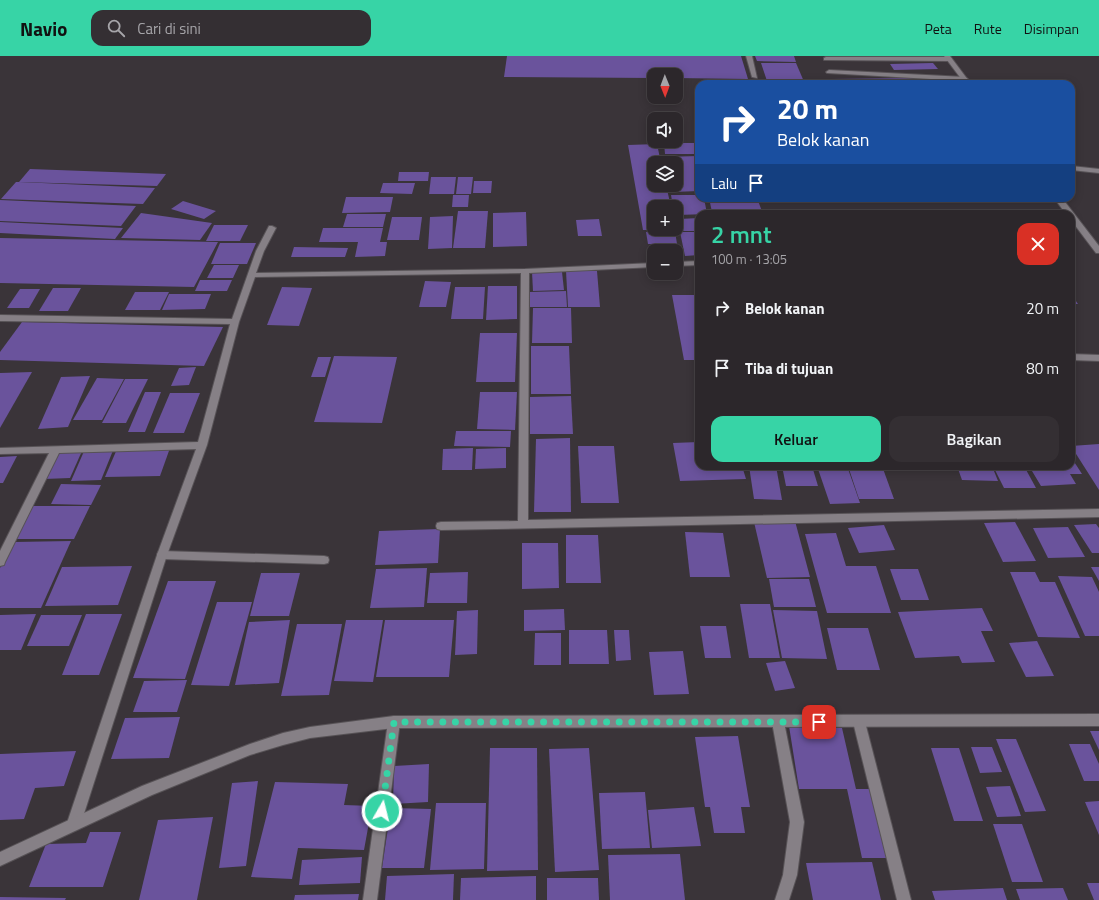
<!DOCTYPE html>
<html lang="id">
<head>
<meta charset="utf-8">
<style>
  body { margin:0; font-family:"Titillium Web",sans-serif; background:#342f33; color:#f1f3f6; height:100vh; display:flex; flex-direction:column; font-size:15px; white-space:nowrap }
  * { box-sizing:border-box; margin:0 }
  p { font-size:13px; color:#a6a5a9 }
  .icon { flex:none; width:22px; height:22px; fill:none; stroke:currentColor; stroke-width:2; stroke-linecap:round; stroke-linejoin:round }
  .map { position:relative; flex:1; overflow:hidden }
  .panel { position:absolute; left:695px; top:154px; width:380px; height:260px; display:flex; flex-direction:column; background:#2c272b; border-radius:12px; box-shadow:0 2px 10px #0003,0 0 0 1px #484447 }
  .panel>* { flex:none }
  .top-card { position:absolute; left:695px; top:24px; width:380px; height:122px; border-radius:12px; box-shadow:0 2px 10px #0003,0 0 0 1px #484447; background:#1a4fa0; color:#fff; overflow:hidden }
  .needle { width:26px; rotate:179deg }
  .fabs { position:absolute; left:647px; top:12px; display:grid; gap:8px }
  .fabs a { display:grid; place-items:center; width:36px; height:36px; border-radius:8px; background:#2c272b; box-shadow:0 2px 10px #0003,0 0 0 1px #484447; font-size:20px }
  .pin { position:absolute; display:grid; place-items:center; width:34px; height:34px; color:#fff; margin:-17px; border-radius:8px; box-shadow:0 2px 6px #0006 }
  .me { position:absolute; width:44px; margin:-22px; rotate:8deg; stroke-linejoin:round; filter:drop-shadow(0 0 3px #0008) }
  .turn { display:flex; align-items:center; gap:14px; height:84px; padding:0 16px; font-size:18px }
  .turn .icon { width:52px; height:52px; stroke-width:2.5 }
  .turn b { display:block; font-size:28px; line-height:34px }
  .then { display:flex; align-items:center; height:38px; padding:0 16px; background:#0003; gap:8px; font-size:15px }
  .round { display:grid; place-items:center; flex:none; width:42px; height:42px; border-radius:12px; background:#342f33 }
  .summary { display:flex; align-items:center; justify-content:space-between; height:68px; padding:0 16px }
  h1 { font-size:24px; font-weight:600; line-height:30px; color:#37d4a6 }
  .cta { display:flex; gap:8px; margin-top:auto; padding:8px 16px }
  .cta a { flex:1; height:46px; border-radius:12px; background:#37d4a6; color:#111; font-size:16px; font-weight:600; line-height:46px; text-align:center }
  .cta a+a { background:#342f33; color:#f1f3f6 }
  ul { padding:0; list-style:none }
  li { display:flex; align-items:center; gap:12px; height:60px; padding:0 16px }
  li div { flex:1 }
  li b { display:block; font-size:15px }
  li em { font-style:normal }
  header { display:flex; align-items:center; gap:24px; box-sizing:border-box; height:56px; padding:0 20px; background:#37d4a6; color:#111 }
  header strong { font-size:19px }
  nav { display:flex; gap:22px; margin-inline-start:auto; font-size:14px }
  .search { width:280px; height:36px; background:#342f33; display:flex; align-items:center; gap:10px; box-sizing:border-box; padding:0 14px; border-radius:12px; color:#a6a5a9; font-size:15px }
  .map>svg:first-child { display:block }
</style>
</head>
<body>
<header>
<strong>Navio</strong>
<div class="search"><svg class="icon" aria-label="search" viewBox="0 0 24 24"><circle cx="10" cy="10" r="6"/><path d="M15 15l6 6"/></svg>Cari di sini</div>
<nav><a>Peta</a><a>Rute</a><a>Disimpan</a></nav>
</header>
<div class="map">
<svg width="1099" height="844" viewBox="0 0 1099 844">
  <rect width="100%" height="100%" fill="#3a3439"/>
  <g fill="#6a539c">
    <path d="M507,0H741L748,23L676,22V19H654V22L504,21Z"/>
    <path d="M755,0H794L796,6L757,5Z"/>
    <path d="M761,7H796L805,28H768Z"/>
    <path d="M933,7L938,13L894,14L890,8Z"/>
    <path d="M918,22L922,28H830L831,23Z"/>
    <path d="M664,87H694L695,98H665Z"/>
    <path d="M657,88L661,107H654V129H666L671,151H654V174H643L628,89Z"/>
    <path d="M698,100L699,135L673,136L671,129H676V107H665L664,101Z"/>
    <path d="M30,113L166,118L157,130L19,126Z"/>
    <path d="M399,116H429L428,125H398Z"/>
    <path d="M431,121H456L454,138H429Z"/>
    <path d="M458,121H473L471,138H456Z"/>
    <path d="M474,125H492L491,137H473Z"/>
    <path d="M16,126H19L155,132L143,148L1,143Z"/>
    <path d="M383,127H415L412,138L380,137Z"/>
    <path d="M453,139H469L468,151H452Z"/>
    <path d="M671,139H699V142H704L707,158L678,159L676,145H672Z"/>
    <path d="M346,141H393L390,156L342,157Z"/>
    <path d="M709,142H757L763,158H729L712,156Z"/>
    <path d="M0,144L136,150L121,170L0,165Z"/>
    <path d="M183,145L216,155L204,163L171,153Z"/>
    <path d="M458,155H488L485,192H453Z"/>
    <path d="M526,156L527,190L493,191V157Z"/>
    <path d="M141,157L212,167L200,184L121,182Z"/>
    <path d="M347,158H386L383,171H343Z"/>
    <path d="M453,160L452,192L428,193L430,161Z"/>
    <path d="M392,161H422L419,184H387Z"/>
    <path d="M699,162V175H683L679,163Z"/>
    <path d="M599,163L602,180H578L576,164Z"/>
    <path d="M0,166L123,172L115,183L0,177Z"/>
    <path d="M214,169H248L240,185H206Z"/>
    <path d="M323,172H383L380,186H387L385,200L355,201L358,186H377H319Z"/>
    <path d="M675,175L677,188H648L646,176Z"/>
    <path d="M680,176H699V199L685,200Z"/>
    <path d="M0,182L218,186L194,231L0,227Z"/>
    <path d="M220,187H256L247,208H211Z"/>
    <path d="M657,189L677,190L678,197H676V195H658Z"/>
    <path d="M294,191L348,192L345,201H291Z"/>
    <path d="M214,209H239L233,222H207Z"/>
    <path d="M566,215H597L600,251H568Z"/>
    <path d="M532,216H562L564,234L533,235Z"/>
    <path d="M200,224H232L227,235H195Z"/>
    <path d="M425,225L451,226L446,251H419Z"/>
    <path d="M488,230H517V263L486,264Z"/>
    <path d="M282,231L312,232L299,270L267,269Z"/>
    <path d="M455,231H485L483,263H451Z"/>
    <path d="M53,232H81L68,255H39Z"/>
    <path d="M20,233H40L29,252H7Z"/>
    <path d="M566,235L567,251H530V236Z"/>
    <path d="M135,236H169L160,254H125Z"/>
    <path d="M169,238H211L205,253L162,254Z"/>
    <path d="M1071,238L1078,248H1071Z"/>
    <path d="M672,239H699V304H684Z"/>
    <path d="M533,252H571L572,287H532Z"/>
    <path d="M22,266L223,271L204,310L0,304V296Z"/>
    <path d="M480,277H517L515,326H476Z"/>
    <path d="M531,290H569L571,338H531Z"/>
    <path d="M334,300L397,301L382,367L314,366Z"/>
    <path d="M318,301H331L325,321H311Z"/>
    <path d="M196,311L189,329L171,330L179,312Z"/>
    <path d="M32,316L0,372V317Z"/>
    <path d="M90,320L68,371L38,373L61,321Z"/>
    <path d="M97,322L124,323L102,364H73Z"/>
    <path d="M125,323H148L126,367H102Z"/>
    <path d="M145,336H161L145,376H128Z"/>
    <path d="M480,336H517L515,374L477,373Z"/>
    <path d="M170,337H200L184,377H153Z"/>
    <path d="M571,340L573,378H530V341Z"/>
    <path d="M456,375H511L510,391L454,390Z"/>
    <path d="M570,382L571,456H534L536,383Z"/>
    <path d="M699,386V410H742L746,423L680,425L673,387Z"/>
    <path d="M1099,388V434L1071,390Z"/>
    <path d="M578,390H614L619,447H581Z"/>
    <path d="M114,392L101,424L71,425L85,393Z"/>
    <path d="M170,392L160,420L105,421L117,393Z"/>
    <path d="M473,392L472,414H442L443,393Z"/>
    <path d="M506,392V412L475,413L476,393Z"/>
    <path d="M82,395L70,422L44,423L57,396Z"/>
    <path d="M17,400L3,427H0V401Z"/>
    <path d="M1071,401L1082,418H1070L1076,428L1041,430L1029,410H1071Z"/>
    <path d="M749,410H776L782,444L754,443Z"/>
    <path d="M782,410H812L818,430H786Z"/>
    <path d="M817,410H847L860,447L830,448Z"/>
    <path d="M848,410H882L894,443H859Z"/>
    <path d="M957,410H992L998,425L962,424Z"/>
    <path d="M993,410H1024L1036,432H1004Z"/>
    <path d="M61,428L101,429L91,449L51,448Z"/>
    <path d="M31,450H90L74,483H13Z"/>
    <path d="M795,465L810,521L767,522L754,466Z"/>
    <path d="M1015,466L1036,505L1003,506L984,467Z"/>
    <path d="M1096,468L1099,472V497H1092L1074,469Z"/>
    <path d="M884,469L895,494L859,497L848,472Z"/>
    <path d="M1068,471L1085,501L1048,502L1033,472Z"/>
    <path d="M440,473L438,507L375,509L379,475Z"/>
    <path d="M685,476L723,477L730,521H690Z"/>
    <path d="M836,477L846,510H876L891,557H827L805,478Z"/>
    <path d="M566,479H598L601,527H566Z"/>
    <path d="M71,485L41,552H0V512L14,486Z"/>
    <path d="M522,487H558L559,532L522,533Z"/>
    <path d="M132,510L118,549L45,550L62,511Z"/>
    <path d="M1091,511H1099V525Z"/>
    <path d="M427,512L424,551L370,552L376,513Z"/>
    <path d="M890,513H918L929,544H901Z"/>
    <path d="M468,516L467,547H427L430,517Z"/>
    <path d="M1010,516H1035L1040,526H1055L1080,582L1038,581Z"/>
    <path d="M261,517H300L289,560H250Z"/>
    <path d="M1058,520L1092,521L1099,536V580H1085Z"/>
    <path d="M769,523H809L816,551H774Z"/>
    <path d="M168,525H216L185,623L133,622Z"/>
    <path d="M217,546H252L229,630L191,629Z"/>
    <path d="M740,548H770L780,602H749Z"/>
    <path d="M982,552L993,575H981L995,606L962,607L959,600L915,602L898,556Z"/>
    <path d="M564,553L565,574L524,575V554Z"/>
    <path d="M478,554L477,598L455,599L457,555Z"/>
    <path d="M773,554L817,555L827,603L782,602Z"/>
    <path d="M36,558L21,594H0V559Z"/>
    <path d="M86,558H122L99,619H62Z"/>
    <path d="M41,559H82L69,590H27Z"/>
    <path d="M290,564L279,627L235,629L249,566Z"/>
    <path d="M346,564H383L373,626L334,625Z"/>
    <path d="M385,564H454L449,621H376Z"/>
    <path d="M297,568H342L329,639L281,640Z"/>
    <path d="M700,570H726L731,602H705Z"/>
    <path d="M827,572H868L880,614H837Z"/>
    <path d="M569,574H607L609,608H569Z"/>
    <path d="M614,574H629L631,604L616,605Z"/>
    <path d="M535,577H561V609H534Z"/>
    <path d="M1037,585L1054,620L1026,621L1009,587Z"/>
    <path d="M683,595L689,638L654,639L649,596Z"/>
    <path d="M785,605L795,632L775,635L766,607Z"/>
    <path d="M187,624L177,656H133L144,625Z"/>
    <path d="M180,661L169,702L111,703L125,662Z"/>
    <path d="M789,670L842,672L856,733H873L889,802H862L847,733H799Z"/>
    <path d="M1090,675H1099V694Z"/>
    <path d="M738,680L750,751H741L745,777H714L710,751H705L695,681Z"/>
    <path d="M996,683H1016L1046,755L1025,756Z"/>
    <path d="M1069,688H1090L1099,708V725H1084Z"/>
    <path d="M971,691H992L1002,716L980,717Z"/>
    <path d="M490,692H537L538,814L487,815Z"/>
    <path d="M589,692L599,814L555,816L549,693Z"/>
    <path d="M931,692H959L983,765H954Z"/>
    <path d="M76,695L64,730L35,732L24,763L0,764V698Z"/>
    <path d="M429,708L428,746L393,748L394,710Z"/>
    <path d="M258,725L246,810L219,812L232,727Z"/>
    <path d="M275,726L348,728L344,749L372,750L364,794L298,792L292,823L251,821Z"/>
    <path d="M1010,730L1021,760L997,761L986,731Z"/>
    <path d="M645,736L650,792L602,793L599,737Z"/>
    <path d="M1099,745V779L1085,746Z"/>
    <path d="M436,747H486L484,813L430,814Z"/>
    <path d="M694,751L701,790L652,792L648,754Z"/>
    <path d="M391,752L431,753L424,812H382Z"/>
    <path d="M213,761L197,844H139L158,764Z"/>
    <path d="M993,768H1022L1043,826H1012Z"/>
    <path d="M90,776H121L103,831H29L46,788L86,787Z"/>
    <path d="M680,798L685,844H610L608,799Z"/>
    <path d="M362,801L360,827L299,829L302,804Z"/>
    <path d="M872,806L881,844H813L806,807Z"/>
    <path d="M454,818L453,844H385L387,820Z"/>
    <path d="M536,820V844H460L461,822Z"/>
    <path d="M547,822H598L599,844H547Z"/>
    <path d="M1087,827H1099V844H1094Z"/>
    <path d="M1003,832L1007,844H935L932,835Z"/>
    <path d="M1063,832L1068,844H1020L1016,833Z"/>
    <path d="M359,838L358,844H294L295,839Z"/>
    <path d="M0,841L66,842L65,844H0Z"/>
  </g>
  <g fill="none" stroke-linecap="round" stroke-linejoin="round">
    <g stroke="#575256" stroke-width="2">
      <g id="lane">
        <path d="M746,0H752L757,22L752,21Z"/>
        <path d="M826,1H949L952,3L949,5L824,4V2Z"/>
        <path d="M829,14L965,21L968,23L965,25L827,17L826,16Z"/>
        <path d="M1071,110L1099,113V117L1071,114Z"/>
        <path d="M1071,298L1099,299V305L1071,304Z"/>
        <path d="M162,495L324,500L328,501L329,504L328,507L324,508L162,503L158,502L157,499L158,496Z"/>
      </g>
    </g>
    <g stroke="#575256" stroke-width="2">
      <g id="street">
        <path d="M944,0H950L971,28H965Z"/>
        <path d="M1054,142H1062L1099,190V197H1096L1071,164V158H1066Z"/>
        <path d="M269,170H272L276,172L264,195L256,217L525,213L654,207V211L529,217L528,464L1099,453V461L441,474L437,473L436,470L437,467L441,466L518,465L521,217L255,221L239,266L207,389L167,499L81,767L79,772L74,774L69,772L67,767L157,499L196,393L59,397L5,506L4,509L0,510V495L49,397L0,398V392L198,386L230,268L0,265V259L232,263L256,195Z"/>
        <path d="M699,205V209L676,210V206Z"/>
        <path d="M394,660L398,662L400,666L377,844H363L388,666L390,662Z"/>
        <path d="M778,660L782,662L784,666L804,766L797,819L789,844H775L783,819L790,766L772,666L774,662Z"/>
        <path d="M859,660L863,662L865,666L911,844H897L853,666L855,662Z"/>
      </g>
    </g>
    <g stroke="#575256" stroke-width="2">
      <path id="secondary" d="M1099,658V670L394,672L310,682L283,689L250,699L152,739L0,810V796L142,730L250,688L283,677L310,671L394,660Z"/>
    </g>
    <use href="#lane" fill="#868086" fill-rule="evenodd"/>
    <use href="#street" fill="#868086" fill-rule="evenodd"/>
    <use href="#secondary" fill="#868086" fill-rule="evenodd"/>
  </g>
  <g fill="none" stroke-linecap="round" stroke-linejoin="round">
    <path stroke="#37d4a6" stroke-width="7" stroke-dasharray="0 12.6" d="M382,755L394,666H819"/>
  </g>
</svg>
<div class="fabs">
<a><svg class="needle" viewBox="-14 -14 28 28"><path d="M0-13l5 13h-10z" fill="#e53935"/><path d="M0 13l5-13h-10z" fill="#a6a5a9"/></svg></a>
<a><svg class="icon" aria-label="sound" viewBox="0 0 24 24"><path d="M4 9h4l5-4v14l-5-4H4zM17 9q2 3 0 6"/></svg></a>
<a><svg class="icon" aria-label="layers" viewBox="0 0 24 24"><path d="M12 4l9 5-9 5-9-5zM3 14l9 5 9-5"/></svg></a>
<a>+</a>
<a>−</a>
</div>
<div class="pin" style="left:819px;top:666px;background:#d93025"><svg class="icon" aria-label="arrive" viewBox="0 0 24 24"><path d="M6 21V4h12l-3 4 3 4H6"/></svg></div>
<svg class="me" style="left:382px;top:755px" viewBox="-20 -20 40 40"><circle r="17" fill="#37d4a6" stroke="#fff" stroke-width="3"/><path d="M0-11L8 9 0 5-8 9z" fill="#fff"/></svg>
<div class="top-card">
<div class="turn"><svg class="icon" aria-label="right" viewBox="0 0 24 24"><path d="M7 20v-9h11M14 6l5 5-5 5"/></svg><div><b>20 m</b>Belok kanan</div></div>
<div class="then">Lalu<svg class="icon" aria-label="arrive" viewBox="0 0 24 24"><path d="M6 21V4h12l-3 4 3 4H6"/></svg></div>
</div>
<section class="panel">
<div class="summary"><div><h1>2 mnt</h1><p>100 m · 13:05</p></div><a class="round" style="background:#d93025;color:#fff"><svg class="icon" aria-label="close" viewBox="0 0 24 24"><path d="M6 6l12 12M18 6L6 18"/></svg></a></div>
<ul>
<li><svg class="icon" aria-label="right" viewBox="0 0 24 24"><path d="M7 20v-9h11M14 6l5 5-5 5"/></svg><div><b>Belok kanan</b></div><em>20 m</em></li>
<li><svg class="icon" aria-label="arrive" viewBox="0 0 24 24"><path d="M6 21V4h12l-3 4 3 4H6"/></svg><div><b>Tiba di tujuan</b></div><em>80 m</em></li>
</ul>
<div class="cta"><a>Keluar</a><a>Bagikan</a></div>
</section>
</div>
</body>
</html>
